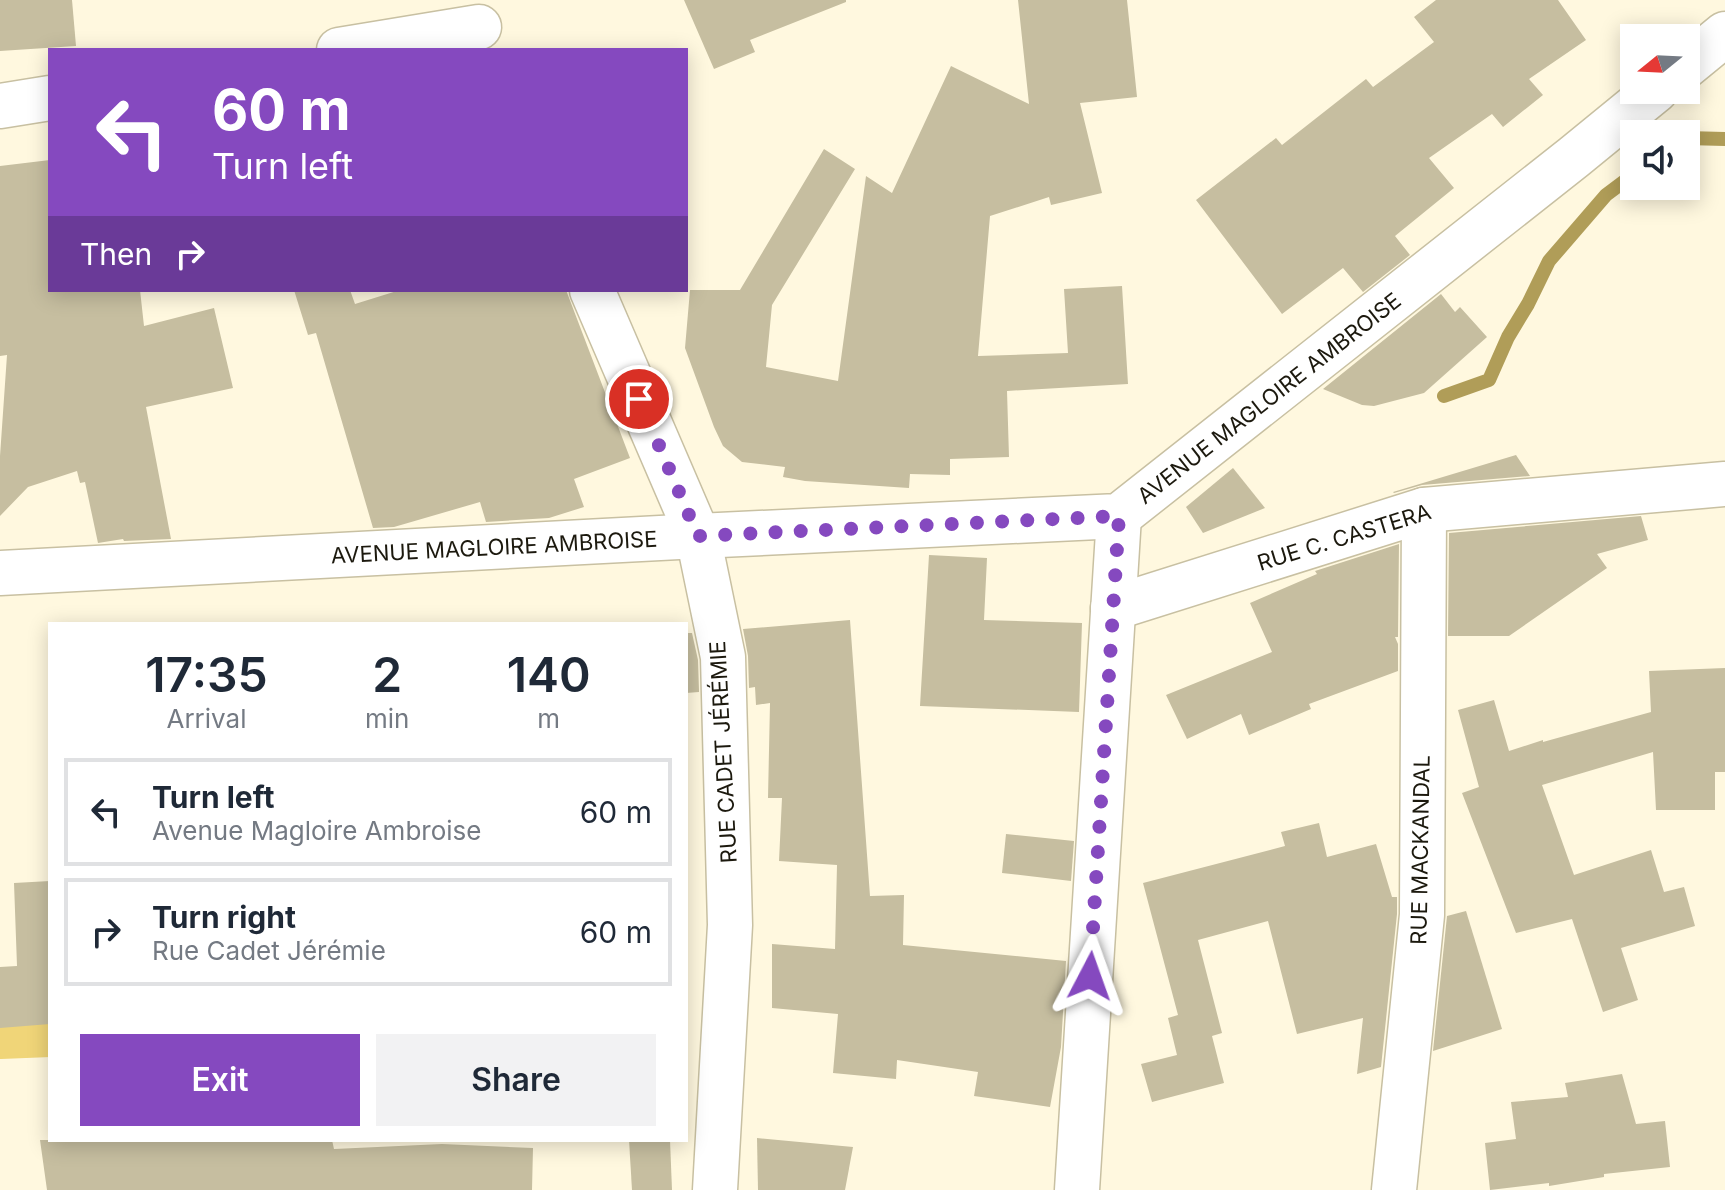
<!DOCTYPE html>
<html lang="en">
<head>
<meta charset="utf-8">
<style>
  body { margin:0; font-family:Inter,sans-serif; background:#f2f2f3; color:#1f2937; height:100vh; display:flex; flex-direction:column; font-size:30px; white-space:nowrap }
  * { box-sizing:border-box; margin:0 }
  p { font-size:26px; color:#747a83 }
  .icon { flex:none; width:44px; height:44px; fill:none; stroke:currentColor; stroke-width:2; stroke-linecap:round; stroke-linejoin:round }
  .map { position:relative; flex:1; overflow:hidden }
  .details { position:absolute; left:48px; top:622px; width:640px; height:520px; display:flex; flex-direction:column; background:#fff; border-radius:0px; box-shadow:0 4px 20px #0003 }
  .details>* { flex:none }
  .guide { position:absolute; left:48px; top:48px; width:640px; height:244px; border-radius:0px; box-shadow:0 4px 20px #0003; background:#8549bf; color:#fff; overflow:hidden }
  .needle { width:52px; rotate:252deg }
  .fabs { position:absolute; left:1620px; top:24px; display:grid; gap:16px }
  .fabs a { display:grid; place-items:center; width:80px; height:80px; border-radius:0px; background:#fff; box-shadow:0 4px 20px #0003; font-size:40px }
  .pin { position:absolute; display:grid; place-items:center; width:68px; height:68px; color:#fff; margin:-34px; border:4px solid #fff; border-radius:50%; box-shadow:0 2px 8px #0007 }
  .me { position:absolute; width:88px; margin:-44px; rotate:4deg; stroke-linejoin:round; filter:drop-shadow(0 0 6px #0008) }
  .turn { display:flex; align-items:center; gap:28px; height:168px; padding:0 32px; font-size:36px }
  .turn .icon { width:104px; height:104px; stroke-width:2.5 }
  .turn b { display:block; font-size:56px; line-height:68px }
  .then { display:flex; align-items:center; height:76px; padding:0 32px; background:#0003; gap:16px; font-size:30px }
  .eta { display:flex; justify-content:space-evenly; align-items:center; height:136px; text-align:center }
  .eta b { font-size:48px; font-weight:600; line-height:56px }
  .button { display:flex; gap:16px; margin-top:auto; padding:16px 32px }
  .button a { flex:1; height:92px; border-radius:0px; background:#8549bf; color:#fff; font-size:32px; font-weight:600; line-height:92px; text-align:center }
  .button a+a { background:#f2f2f3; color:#1f2937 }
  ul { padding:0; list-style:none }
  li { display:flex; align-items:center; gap:24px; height:108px; margin:0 16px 12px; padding:0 16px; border:4px solid #e0e1e3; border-radius:0px }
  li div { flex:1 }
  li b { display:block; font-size:30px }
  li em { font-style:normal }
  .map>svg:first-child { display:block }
</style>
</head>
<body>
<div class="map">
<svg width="1725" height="1190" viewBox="0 0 1725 1190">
  <rect width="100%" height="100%" fill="#fff8df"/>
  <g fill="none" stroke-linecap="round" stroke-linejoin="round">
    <g stroke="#b09d58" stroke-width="14">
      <path d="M1686,138L1725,139"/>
      <path d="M1444,396L1489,380L1508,337L1528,304L1549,261L1606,195L1634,174"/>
    </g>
    <path stroke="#f0d578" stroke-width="50" d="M0,1034L50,1032"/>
  </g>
  <g fill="#c6bea0">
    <path d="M0,0H72L76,46L0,51Z"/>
    <path d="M684,0H846V2L750,40L755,52L714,69Z"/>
    <path d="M1018,0H1127L1137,97L1080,103L1102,193L1051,205L1049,197L990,216L978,356L1068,353L1064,289L1122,286L1128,384L1007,391L1009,457L950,459V475L910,474L909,488L805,481L783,477L785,467L742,462L723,446L714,427L685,348L690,290H740L824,149L855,169L772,305L766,367L838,381L866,176L892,193L951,66L1029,104Z"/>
    <path d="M1436,0H1558L1586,40L1529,79L1543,95L1503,127L1492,114L1429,158L1454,188L1395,236L1410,255L1363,292L1343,268L1282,314L1196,200L1276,138L1282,145L1366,79L1373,87L1434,42L1414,17Z"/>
    <path d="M50,160V290H140L144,326L214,308L233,388L146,407L171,539L124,541L123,539L98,543L85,482L80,483L77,471L28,487L0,516V456L7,355L0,356V166Z"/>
    <path d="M294,290H350L355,304L400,290H566L630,458L574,479L584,507L549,518L486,522L480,502L394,527L373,528L316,333L308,335Z"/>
    <path d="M1441,294L1455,312L1460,307L1487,337L1424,393L1374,406L1362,405L1323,389Z"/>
    <path d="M1516,455L1530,476L1422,485L1394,493L1393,492Z"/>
    <path d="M1233,468L1265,508L1203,533L1186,507Z"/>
    <path d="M1641,516L1648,540L1597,554L1607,568L1509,636H1448L1449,533Z"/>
    <path d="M1399,544L1398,637H1395L1398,644V671L1309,704L1311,709L1249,735L1241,714L1187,739L1166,695L1272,652L1250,603L1317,574L1315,571Z"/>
    <path d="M929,555L987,558L984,620L1082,623L1079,712L920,706Z"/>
    <path d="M850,620L870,896L904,895L903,945L1066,961L1061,1047L1050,1107L974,1096L978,1072L897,1060L896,1079L833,1073L838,1014L772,1008V944L835,949L837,865L779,861L782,798H768L770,703L756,705L755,687L749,688L748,656L743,629Z"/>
    <path d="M686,633H692L698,660L699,692L686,693Z"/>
    <path d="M1725,668V772H1715V810H1656L1653,752L1542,785L1574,875L1651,850L1664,892L1684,887L1695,926L1621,948L1638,1000L1603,1012L1572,919L1516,933L1462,793L1479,787L1458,710L1494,700L1509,751L1543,740V742L1651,712L1649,671Z"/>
    <path d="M1319,823L1327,857L1376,844L1392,897H1397V914L1381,1067L1357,1074L1363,1018L1297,1034L1268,921L1198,940L1222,1033L1212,1036L1224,1083L1152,1102L1141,1064L1177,1055L1168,1018L1178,1015L1143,883L1285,846L1281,832Z"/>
    <path d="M1006,834L1074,841L1071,881L1002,873Z"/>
    <path d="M50,881V1024L0,1028V967L17,966L14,883Z"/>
    <path d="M1466,911L1502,1029L1433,1051L1447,916Z"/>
    <path d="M1622,1074L1636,1124L1665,1121L1670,1167L1604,1174V1177L1549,1186V1183L1490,1190L1485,1143L1516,1139L1511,1102L1568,1097L1565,1083Z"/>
    <path d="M757,1138L853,1147L845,1190H758Z"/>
    <path d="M40,1140H332L334,1149L442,1144L533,1148L532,1190H47Z"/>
    <path d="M629,1140H670L672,1190H632Z"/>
  </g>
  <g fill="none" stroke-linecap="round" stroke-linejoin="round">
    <g stroke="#c8c0a2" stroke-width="47">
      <g id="street">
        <path d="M339,50L479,27"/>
        <path d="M0,106L50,98"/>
        <path d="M592,290L698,536L723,657L730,925L715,1190"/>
        <path d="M1113,608L1424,510L1725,484"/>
        <path d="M1077,1190L1119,516"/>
        <path d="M1394,1190L1422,915L1424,510"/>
      </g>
    </g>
    <g stroke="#c8c0a2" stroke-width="47">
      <g id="secondary">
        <path d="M1686,66L1725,34"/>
        <path d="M0,573L698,536L1119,516L1574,157L1656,90"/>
      </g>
    </g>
    <use href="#street" stroke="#fff" stroke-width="44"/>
    <use href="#secondary" stroke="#fff" stroke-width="44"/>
  </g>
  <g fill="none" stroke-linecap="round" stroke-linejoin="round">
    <path stroke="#8549bf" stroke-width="14" stroke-dasharray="0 25.2" d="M639,399L698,536L1119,516L1090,976"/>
  </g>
  <g text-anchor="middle" stroke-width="8" stroke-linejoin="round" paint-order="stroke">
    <g font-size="22" fill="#1c190e" stroke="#fff">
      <text transform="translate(1269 398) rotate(-38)" y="8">AVENUE MAGLOIRE AMBROISE</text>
      <text transform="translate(1344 537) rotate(-17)" y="8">RUE C. CASTERA</text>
      <text transform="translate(494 547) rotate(-3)" y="8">AVENUE MAGLOIRE AMBROISE</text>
      <text transform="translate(723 752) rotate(-93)" y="8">RUE CADET JÉRÉMIE</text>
      <text transform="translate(1420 850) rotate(-89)" y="8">RUE MACKANDAL</text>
    </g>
  </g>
</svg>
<div class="fabs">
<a><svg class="needle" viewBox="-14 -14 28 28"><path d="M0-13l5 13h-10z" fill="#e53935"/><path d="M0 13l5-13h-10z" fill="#747a83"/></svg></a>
<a><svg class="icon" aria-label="sound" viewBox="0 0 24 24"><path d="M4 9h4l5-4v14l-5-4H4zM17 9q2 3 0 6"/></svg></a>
</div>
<div class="pin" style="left:639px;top:399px;background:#d93025"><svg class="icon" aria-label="arrive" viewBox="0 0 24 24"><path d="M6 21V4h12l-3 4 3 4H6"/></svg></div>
<svg class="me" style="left:1090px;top:976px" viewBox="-20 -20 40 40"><path d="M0-17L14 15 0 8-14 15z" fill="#8549bf" stroke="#fff" stroke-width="4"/></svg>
<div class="guide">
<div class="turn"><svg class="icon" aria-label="left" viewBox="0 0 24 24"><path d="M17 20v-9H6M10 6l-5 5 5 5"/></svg><div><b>60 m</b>Turn left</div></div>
<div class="then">Then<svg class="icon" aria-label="right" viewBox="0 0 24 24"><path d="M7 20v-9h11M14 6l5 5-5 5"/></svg></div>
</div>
<section class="details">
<div class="eta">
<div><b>17:35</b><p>Arrival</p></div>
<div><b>2</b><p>min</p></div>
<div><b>140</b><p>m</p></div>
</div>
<ul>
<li><svg class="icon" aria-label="left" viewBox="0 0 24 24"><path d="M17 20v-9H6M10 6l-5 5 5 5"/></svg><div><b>Turn left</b><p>Avenue Magloire Ambroise</p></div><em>60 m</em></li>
<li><svg class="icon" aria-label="right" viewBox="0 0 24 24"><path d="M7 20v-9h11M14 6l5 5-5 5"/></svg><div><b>Turn right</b><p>Rue Cadet Jérémie</p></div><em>60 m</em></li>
</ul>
<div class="button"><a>Exit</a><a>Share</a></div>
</section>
</div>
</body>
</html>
